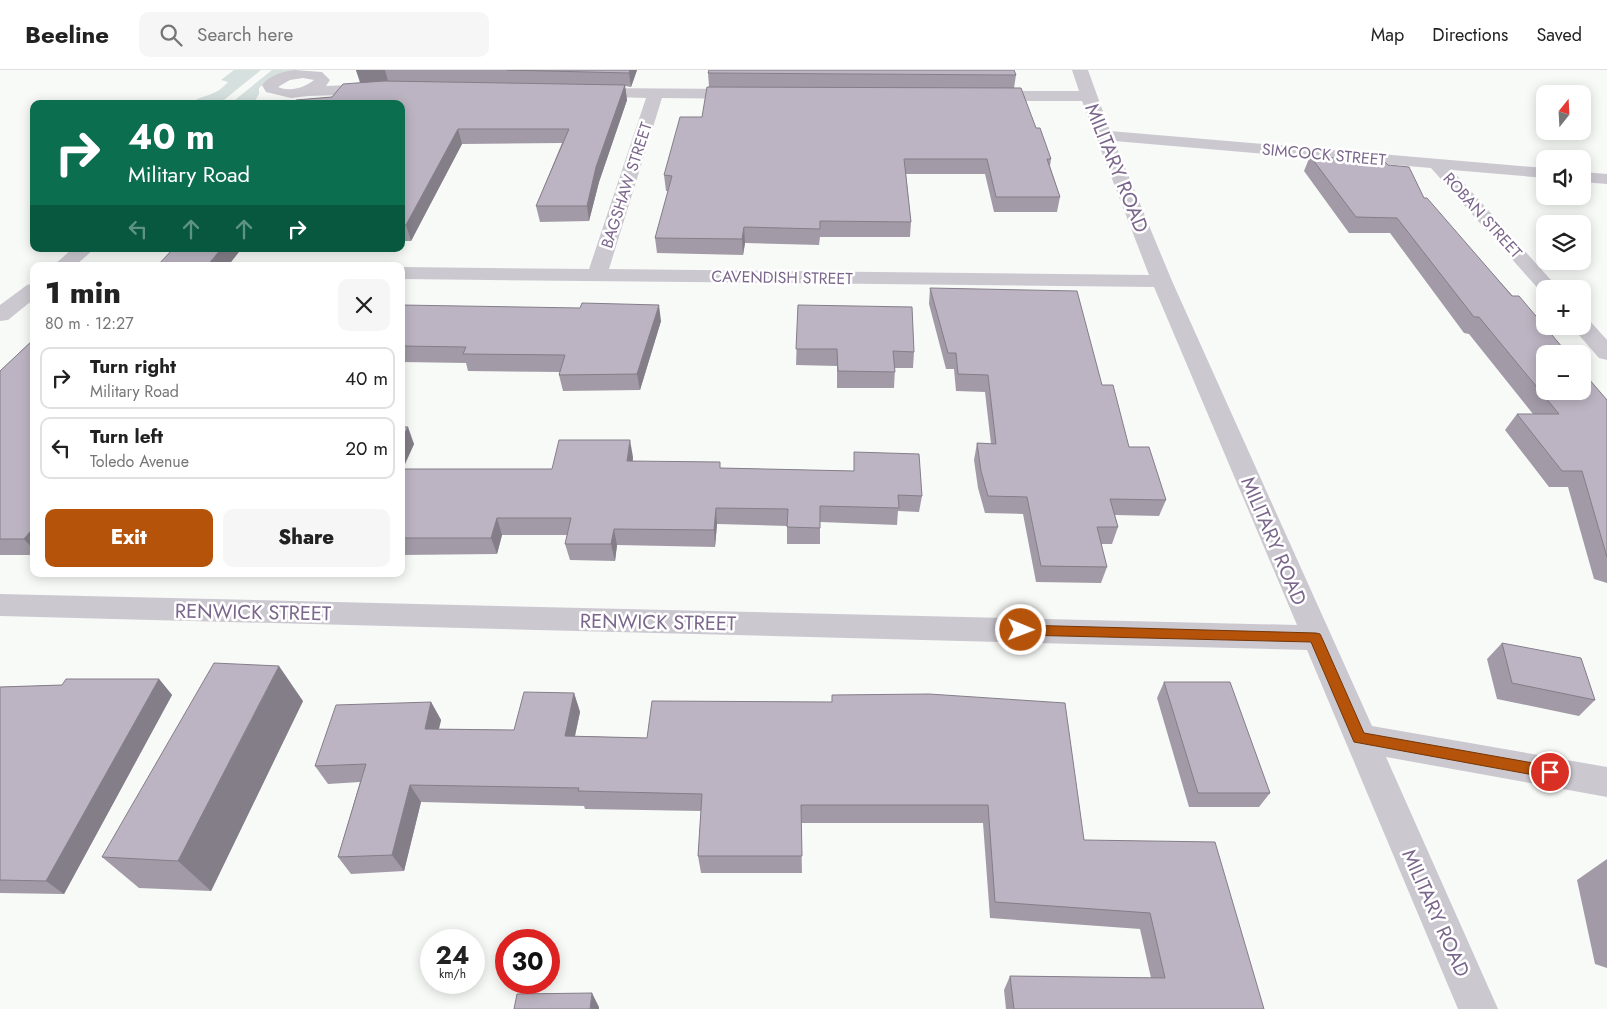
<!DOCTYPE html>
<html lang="en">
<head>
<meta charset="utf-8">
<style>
  body { margin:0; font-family:Jost,sans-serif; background:#f6f6f6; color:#222; height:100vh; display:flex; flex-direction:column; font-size:19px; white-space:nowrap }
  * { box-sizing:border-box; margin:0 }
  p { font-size:16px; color:#767676 }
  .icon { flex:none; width:28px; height:28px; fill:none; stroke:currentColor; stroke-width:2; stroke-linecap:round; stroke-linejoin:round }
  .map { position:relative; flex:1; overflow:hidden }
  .sheet { position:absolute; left:30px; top:192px; width:375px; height:315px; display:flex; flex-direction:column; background:#fff; border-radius:10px; box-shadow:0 2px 12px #0003 }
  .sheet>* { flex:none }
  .guide { position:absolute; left:30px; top:30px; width:375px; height:152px; border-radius:10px; box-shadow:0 2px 12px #0003; background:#0b6e4f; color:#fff; overflow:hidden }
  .needle { width:32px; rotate:18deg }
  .tools { position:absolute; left:1536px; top:15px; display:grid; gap:10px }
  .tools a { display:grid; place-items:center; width:55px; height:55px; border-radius:10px; background:#fff; box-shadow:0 2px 12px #0003; font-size:25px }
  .speed { position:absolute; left:420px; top:859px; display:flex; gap:10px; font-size:25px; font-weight:700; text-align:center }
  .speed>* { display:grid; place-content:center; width:65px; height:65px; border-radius:50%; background:#fff; box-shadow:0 2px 12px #0003; line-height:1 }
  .speed small { font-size:12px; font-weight:400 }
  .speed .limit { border:8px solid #d22; background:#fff; color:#111 }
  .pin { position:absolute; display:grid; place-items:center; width:42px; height:42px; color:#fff; margin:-21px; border:2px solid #fff; border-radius:50%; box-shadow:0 1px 5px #0007 }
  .me { position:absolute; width:55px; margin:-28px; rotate:91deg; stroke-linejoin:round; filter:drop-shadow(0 0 4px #0008) }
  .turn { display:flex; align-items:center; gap:18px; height:105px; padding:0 15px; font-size:22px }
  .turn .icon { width:65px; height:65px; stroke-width:2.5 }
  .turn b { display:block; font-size:35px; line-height:42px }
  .lanes { display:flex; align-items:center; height:48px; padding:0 15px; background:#0003; justify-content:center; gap:25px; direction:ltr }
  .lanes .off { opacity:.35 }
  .round { display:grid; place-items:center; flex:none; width:52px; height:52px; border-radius:10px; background:#f6f6f6 }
  .overview { display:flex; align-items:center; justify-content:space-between; height:85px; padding:0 15px }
  h1 { font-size:30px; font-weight:800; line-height:38px }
  .action { display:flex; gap:10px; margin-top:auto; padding:10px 15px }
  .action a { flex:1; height:58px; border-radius:10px; background:#b45309; color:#fff; font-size:20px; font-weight:800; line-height:58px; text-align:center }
  .action a+a { background:#f6f6f6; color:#222 }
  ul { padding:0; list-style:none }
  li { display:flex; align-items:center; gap:15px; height:62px; margin:0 10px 8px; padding:0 5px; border:2px solid #e0e0e0; border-radius:10px }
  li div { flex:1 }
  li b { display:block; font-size:19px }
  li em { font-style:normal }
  header { display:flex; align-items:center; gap:30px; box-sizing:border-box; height:70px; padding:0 25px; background:#fff; border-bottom:1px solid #e0e0e0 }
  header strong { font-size:24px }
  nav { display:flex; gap:28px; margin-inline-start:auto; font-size:18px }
  .search { width:350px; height:45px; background:#f6f6f6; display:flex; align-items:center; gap:12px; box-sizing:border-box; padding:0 18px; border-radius:10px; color:#767676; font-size:19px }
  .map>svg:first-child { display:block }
</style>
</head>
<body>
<header>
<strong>Beeline</strong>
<div class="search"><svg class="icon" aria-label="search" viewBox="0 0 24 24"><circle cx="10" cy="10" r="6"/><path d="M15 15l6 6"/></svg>Search here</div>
<nav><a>Map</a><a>Directions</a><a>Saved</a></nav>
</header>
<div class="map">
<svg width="1607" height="939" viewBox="0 0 1607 939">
  <rect width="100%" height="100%" fill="#f8faf8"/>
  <g fill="#d6e0de">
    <path d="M234,0H261L219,34H189C204,23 214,28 228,12L221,10Z"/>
    <path d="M272,0H299L270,8L259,18V24L255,31L248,32L235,30Z"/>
  </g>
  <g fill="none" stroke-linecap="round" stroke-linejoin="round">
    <g fill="#ccc8d0" fill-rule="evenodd">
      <path d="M294,0L322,2L330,10L326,16L374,14L379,16L382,19L379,22L374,24L308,26L291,28L266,22L262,15C270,5 282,2 294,0ZM303,8L314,10C304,18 290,22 278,17L290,10Z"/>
      <path d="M1072,0H1088L1110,61L1545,98V108L1452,100L1559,219H1545V224L1542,223L1431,98L1114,71L1172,211L1372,656L1607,697V727L1386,687L1498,939H1458L1307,580L0,546V524L1297,555L1154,217L401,209V197L589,199L646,28L584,26L582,23L584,20L590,18L744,19L750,21L752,24L750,27L744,29L662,28L609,199L1149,205L1082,31H987L981,29L979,26L981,23L987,21H1079Z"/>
      <path d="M1582,102L1607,104V114L1582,112Z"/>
      <path d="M72,179H94L75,196H53Z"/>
      <path d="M34,213V229L8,250L0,251V235L27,215Z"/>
      <path d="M1582,250L1590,251L1607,270V290L1599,288L1571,256H1582Z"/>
    </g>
  </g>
  <g fill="#a29ba7">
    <path d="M356,0H637L631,17L625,16L627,30L599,112L589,151L540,152L536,136L562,73L462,74L411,171H401V34L332,27L360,13Z"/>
    <path d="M708,3L1016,5L1014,18L1036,58L1051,89L1050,96L1060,127L1057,142H994L985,104H906L911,152L910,167H820L819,175L745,173L743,185L657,183L655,168L668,121H666L664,105L702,47L709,17Z"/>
    <path d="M1310,86L1424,128L1607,330V513L1594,509L1568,417H1549L1505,360L1517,344H1533L1469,264L1464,263L1390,163H1349L1304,101Z"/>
    <path d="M930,218L1102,315L1129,377L1166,430L1159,446L1115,445L1118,457L1112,474H1101L1107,497L1101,513L1036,512L1023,444L985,443L978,418L974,390L977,373L991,374L985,322L956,321L954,299H946L929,234Z"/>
    <path d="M401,235L661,251L640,320L563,321L559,305L560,302L468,301L466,293L401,292Z"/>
    <path d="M798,235L914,282L913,298H895L894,318H837V296L796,295Z"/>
    <path d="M34,269V485H0V301Z"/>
    <path d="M401,357L414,374L403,399H552L633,387V391L721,398L854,401V382L922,426L919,442L898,441L897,455L820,452V474H787V456L717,454L715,477L617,475L615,491L570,490L565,474L567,465H502L497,484L401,485Z"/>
    <path d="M1502,573L1595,630L1579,646L1497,629L1487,589Z"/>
    <path d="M159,609L172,625L64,824L0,823V617L62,615Z"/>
    <path d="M1164,612L1270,723L1259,737H1189L1157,628Z"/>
    <path d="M574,623L580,642L575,666L647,668L832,632L1084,770L1264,939H1006L1004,920L1010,906L1151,908L1140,859L990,848L983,753H801L802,803H701L698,786L701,741L585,739L584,736L421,732L404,801L351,804L338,787L360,712L328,714L315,696L431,632L441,650L439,659L514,660Z"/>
    <path d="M303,631L211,821L139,818L102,787Z"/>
    <path d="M1607,789V898L1595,894L1577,810Z"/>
  </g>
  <g fill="#847e88">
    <path d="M356,0H385L388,11L361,14Z"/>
    <path d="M630,0H637L631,17L629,3Z"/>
    <path d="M625,15L627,30L599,112L589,151L587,136L596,97Z"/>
    <path d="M458,59L462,74L411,171L406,155Z"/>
    <path d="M744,157L745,173L743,185L742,169Z"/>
    <path d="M221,179H247L239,182L228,196H207Z"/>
    <path d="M659,235L661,251L640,320L637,304Z"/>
    <path d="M408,357L414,374L401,402V371Z"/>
    <path d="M630,370L633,387L630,407L627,391Z"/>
    <path d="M716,438L717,454L715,477L714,460Z"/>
    <path d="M497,448L502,465L497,484L491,468Z"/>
    <path d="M34,457V480L24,469Z"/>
    <path d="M614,459L617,475L615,491L611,474Z"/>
    <path d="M279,596L303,631L211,821L178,791Z"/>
    <path d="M159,609L172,625L64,824L46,811Z"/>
    <path d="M574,623L580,642L571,684L565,666Z"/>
    <path d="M431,632L441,650L434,677L425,659Z"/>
    <path d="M410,715L421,732L404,801L392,785Z"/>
    <path d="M592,923L599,937V939H590Z"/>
  </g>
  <g fill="#bcb4c2" stroke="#847e88">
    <path d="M507,0H630L629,3Z"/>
    <path d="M709,0H1014L1016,5L708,3Z"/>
    <path d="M384,11L625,15L596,97L587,136H536L569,59H458L406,155H401V34H294L296,30L332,27L343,14Z"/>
    <path d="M707,17L1021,18L1036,58H1040L1051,89H1047L1060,127H996L987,89H904L911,152L820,151V159L744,157L742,169L655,168L672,106L664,105L680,47H702Z"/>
    <path d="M1310,86L1385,92L1388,95L1409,97L1424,128H1427L1512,226H1519L1568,284H1545V321H1582V301L1607,330V487L1582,401H1562L1517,344H1559L1479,247H1474L1397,148L1356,147Z"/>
    <path d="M173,179H221L207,196H157Z"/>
    <path d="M930,218L1077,221L1102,315H1113L1129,377H1149L1166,430L1110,429L1118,457H1097L1107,497L1041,496L1027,427L988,426L981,401L977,373L996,374L988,305L958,304L956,283H948Z"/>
    <path d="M582,233L659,235L637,304L559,305L565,285L463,284L466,277L401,276V235L580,238Z"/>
    <path d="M798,235L912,237L914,282L893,281L895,302L838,301L837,279H796Z"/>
    <path d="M34,269V457L24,469H0V301Z"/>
    <path d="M401,357H408L401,371Z"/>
    <path d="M559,370H630L627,391L720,392V398L854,401V382L919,384L922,426L898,425L899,438L820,436V458L787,457L788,439L716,438L714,460L614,459L611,474H565L571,448H497L491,468H401V399H552Z"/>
    <path d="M1502,573L1581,588L1595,630L1512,613Z"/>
    <path d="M214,593L279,596L178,791L102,787Z"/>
    <path d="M66,609H159L46,811L0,810V617L62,615Z"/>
    <path d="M1164,612H1230L1270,723H1198Z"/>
    <path d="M524,622L574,623L565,666L647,668L652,631L832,632V625L929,624L1065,633L1084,770L1215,772L1264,939H1014L1010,906L1165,908L1150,843L995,832L988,735H801L802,786H698L702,724L578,721L579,718L410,715L392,785L338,787L366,694L315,696L336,635L431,632L425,659L514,660Z"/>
    <path d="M592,923L590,939H514L517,924Z"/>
  </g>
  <path fill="#b45309" stroke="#753606" d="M1021,555L1316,563L1320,564L1322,568L1364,663L1550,696L1555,698L1557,702L1555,706L1550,708L1354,672L1311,572L1021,565L1016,564L1014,560L1016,557Z"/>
  <g text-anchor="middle" stroke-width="5" stroke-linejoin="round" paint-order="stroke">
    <g font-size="16" fill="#7b678b" stroke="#fff">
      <text transform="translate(1324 84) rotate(5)" y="6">SIMCOCK STREET</text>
      <text transform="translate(626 115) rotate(-72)" y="6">BAGSHAW STREET</text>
      <text transform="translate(1483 145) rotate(48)" y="6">ROBAN STREET</text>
      <text transform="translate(782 207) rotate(1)" y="6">CAVENDISH STREET</text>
    </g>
    <g font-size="20" fill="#7b678b" stroke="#fff">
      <text transform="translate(1117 98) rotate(68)" y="7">MILITARY ROAD</text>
      <text transform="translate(1274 471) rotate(67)" y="7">MILITARY ROAD</text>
      <text transform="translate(253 542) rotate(1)" y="7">RENWICK STREET</text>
      <text transform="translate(658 552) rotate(1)" y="7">RENWICK STREET</text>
      <text transform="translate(1436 843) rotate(66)" y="7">MILITARY ROAD</text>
    </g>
  </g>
</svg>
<div class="tools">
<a><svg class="needle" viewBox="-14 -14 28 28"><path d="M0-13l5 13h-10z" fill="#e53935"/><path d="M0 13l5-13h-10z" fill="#767676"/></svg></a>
<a><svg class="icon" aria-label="sound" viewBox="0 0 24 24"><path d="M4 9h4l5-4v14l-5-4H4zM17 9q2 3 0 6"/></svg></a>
<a><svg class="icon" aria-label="layers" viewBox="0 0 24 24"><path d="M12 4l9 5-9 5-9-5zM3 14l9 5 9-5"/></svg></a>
<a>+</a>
<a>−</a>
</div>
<div class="speed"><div>24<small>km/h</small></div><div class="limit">30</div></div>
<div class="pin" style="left:1550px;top:702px;background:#d93025"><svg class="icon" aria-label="arrive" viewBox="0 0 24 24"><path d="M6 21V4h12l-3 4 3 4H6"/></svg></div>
<svg class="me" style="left:1021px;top:560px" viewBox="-20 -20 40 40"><circle r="17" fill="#b45309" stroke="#fff" stroke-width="3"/><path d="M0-11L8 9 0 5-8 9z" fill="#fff"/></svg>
<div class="guide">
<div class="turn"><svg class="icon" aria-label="right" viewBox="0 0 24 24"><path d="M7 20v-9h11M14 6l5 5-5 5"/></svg><div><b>40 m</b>Military Road</div></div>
<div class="lanes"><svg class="icon off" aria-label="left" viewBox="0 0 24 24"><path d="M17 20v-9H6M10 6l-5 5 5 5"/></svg><svg class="icon off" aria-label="ahead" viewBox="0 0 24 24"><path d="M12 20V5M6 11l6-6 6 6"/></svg><svg class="icon off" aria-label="ahead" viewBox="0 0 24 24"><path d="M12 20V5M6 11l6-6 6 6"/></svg><svg class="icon" aria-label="right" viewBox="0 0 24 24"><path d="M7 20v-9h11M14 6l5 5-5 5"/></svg></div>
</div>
<section class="sheet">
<div class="overview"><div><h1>1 min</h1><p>80 m · 12:27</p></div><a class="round"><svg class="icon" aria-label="close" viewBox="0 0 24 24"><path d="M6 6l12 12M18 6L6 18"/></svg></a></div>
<ul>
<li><svg class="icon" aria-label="right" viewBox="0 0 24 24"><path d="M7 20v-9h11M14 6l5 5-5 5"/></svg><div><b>Turn right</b><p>Military Road</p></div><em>40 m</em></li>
<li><svg class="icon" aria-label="left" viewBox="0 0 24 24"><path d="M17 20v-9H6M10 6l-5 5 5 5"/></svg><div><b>Turn left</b><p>Toledo Avenue</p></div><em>20 m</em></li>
</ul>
<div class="action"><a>Exit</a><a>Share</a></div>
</section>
</div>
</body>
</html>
